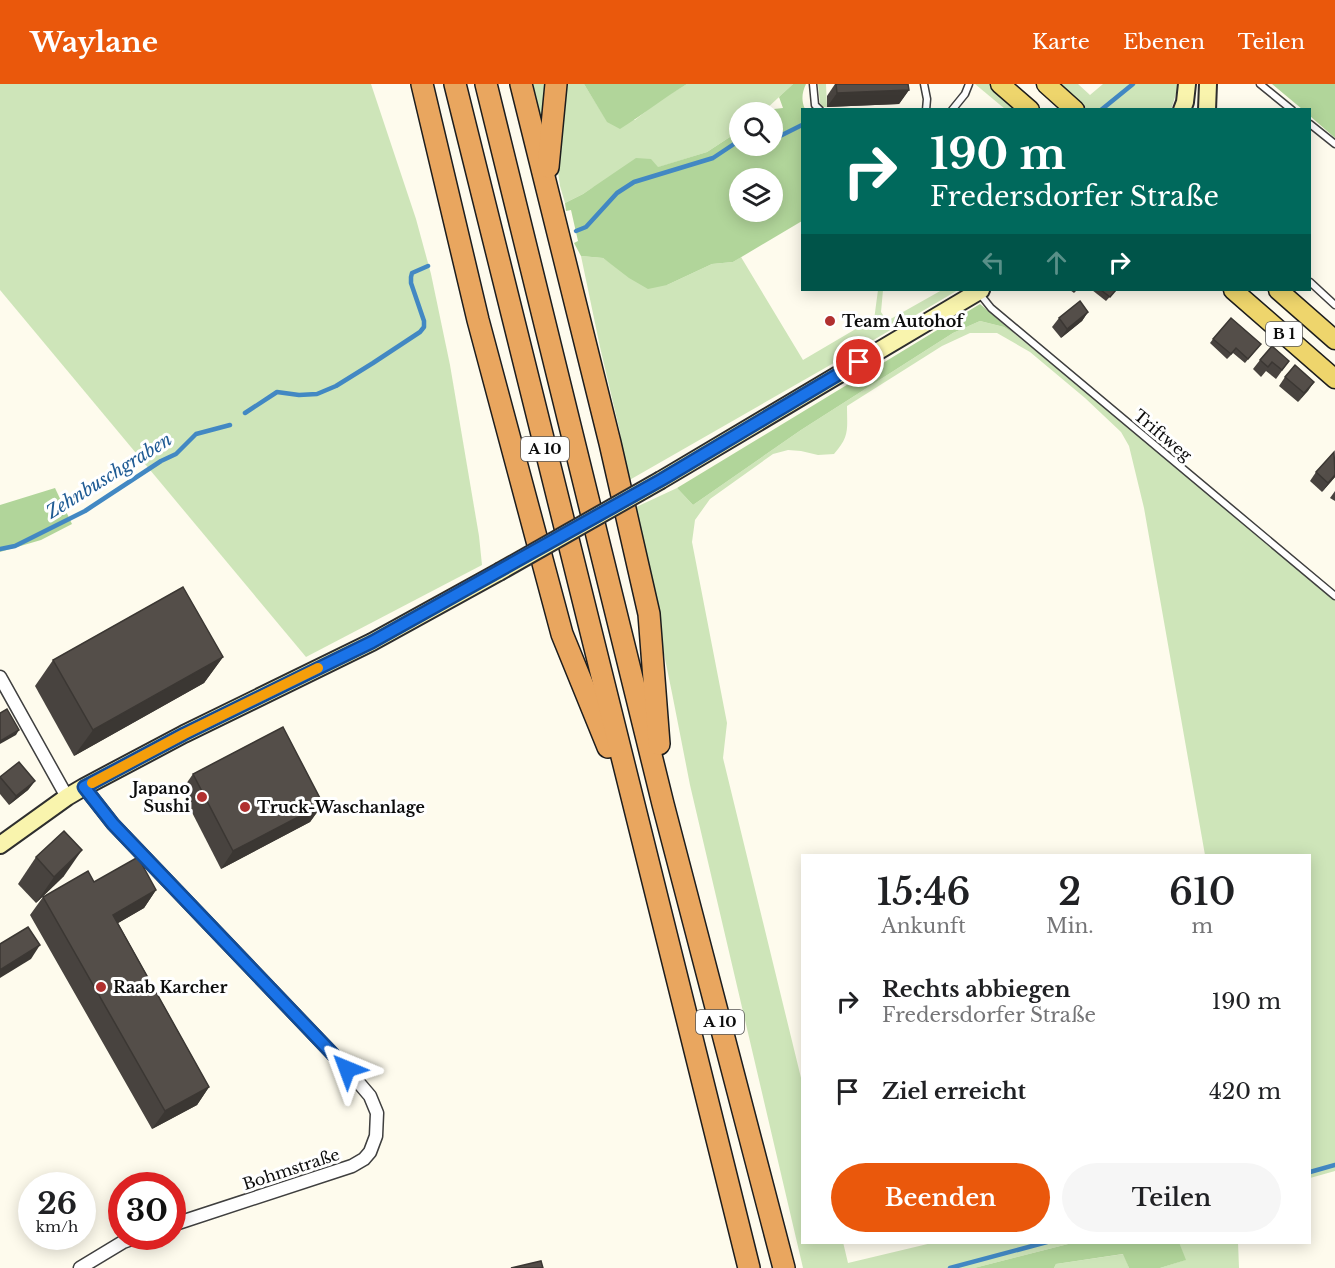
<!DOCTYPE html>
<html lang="de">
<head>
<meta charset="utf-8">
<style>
  body { margin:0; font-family:"Libre Baskerville",serif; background:#f6f6f6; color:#202124; height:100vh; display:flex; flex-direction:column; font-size:22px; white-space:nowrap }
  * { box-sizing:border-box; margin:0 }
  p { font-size:20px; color:#757577 }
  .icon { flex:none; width:33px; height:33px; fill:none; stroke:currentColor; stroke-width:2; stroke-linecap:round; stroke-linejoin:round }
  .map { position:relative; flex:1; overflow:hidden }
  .drawer { position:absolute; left:801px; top:770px; width:510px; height:390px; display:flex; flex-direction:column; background:#fff; border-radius:0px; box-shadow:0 3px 15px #0003 }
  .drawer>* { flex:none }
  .banner { position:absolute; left:801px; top:24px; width:510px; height:183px; border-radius:0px; box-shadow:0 3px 15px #0003; background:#00695c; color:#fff; overflow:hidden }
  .fabs { position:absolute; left:729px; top:18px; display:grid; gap:12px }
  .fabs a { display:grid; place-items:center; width:54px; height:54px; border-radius:50%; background:#fff; box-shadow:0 3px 15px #0003; font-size:30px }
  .speed { position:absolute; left:18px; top:1088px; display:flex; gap:12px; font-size:30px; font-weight:700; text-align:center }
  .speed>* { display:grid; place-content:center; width:78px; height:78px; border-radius:50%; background:#fff; box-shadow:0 3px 15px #0003; line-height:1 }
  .speed small { font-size:15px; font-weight:400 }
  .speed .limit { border:9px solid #d22; background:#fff; color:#111 }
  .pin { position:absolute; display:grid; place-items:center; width:51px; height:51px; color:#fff; margin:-26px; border:3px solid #fff; border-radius:50%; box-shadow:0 2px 6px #0007 }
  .me { position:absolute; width:66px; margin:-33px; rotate:316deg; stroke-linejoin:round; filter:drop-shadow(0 0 4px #0008) }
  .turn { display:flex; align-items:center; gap:21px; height:126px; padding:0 30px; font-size:27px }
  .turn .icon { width:78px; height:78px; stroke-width:2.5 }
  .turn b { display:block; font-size:42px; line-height:51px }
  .lanes { display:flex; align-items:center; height:57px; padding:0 30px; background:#0003; justify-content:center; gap:30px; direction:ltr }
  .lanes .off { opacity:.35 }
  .eta { display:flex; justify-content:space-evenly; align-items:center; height:102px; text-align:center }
  .eta b { font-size:36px; font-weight:600; line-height:42px }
  .primary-button { display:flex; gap:12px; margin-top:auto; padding:12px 30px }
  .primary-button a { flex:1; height:69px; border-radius:36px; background:#ea580c; color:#fff; font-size:24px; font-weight:600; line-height:69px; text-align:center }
  .primary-button a+a { background:#f6f6f6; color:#202124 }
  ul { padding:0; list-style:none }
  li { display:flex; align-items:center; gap:18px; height:90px; padding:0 30px }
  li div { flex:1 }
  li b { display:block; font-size:22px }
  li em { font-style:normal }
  header { display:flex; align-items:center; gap:36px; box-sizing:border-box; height:84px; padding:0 30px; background:#ea580c; color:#fff }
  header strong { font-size:28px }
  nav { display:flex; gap:33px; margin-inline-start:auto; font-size:21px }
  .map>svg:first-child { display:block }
</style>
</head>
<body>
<header>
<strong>Waylane</strong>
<nav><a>Karte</a><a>Ebenen</a><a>Teilen</a></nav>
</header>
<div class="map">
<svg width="1335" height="1184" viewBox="0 0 1335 1184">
  <rect width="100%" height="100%" fill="#fefbed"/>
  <g fill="#cee5b9">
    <path d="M0,0H371L416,135L431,190L450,281L479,452L482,481L306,573L0,206Z"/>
    <path d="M526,0H549L542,63Z"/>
    <path d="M564,0H584L607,37L635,36L660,16L687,0H793L763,28H740L739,47L707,68L592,104L583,110L565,119L560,102L557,81Z"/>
    <path d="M818,0H826L827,23H823L820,19Z"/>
    <path d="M975,0H991L1019,25H1005Z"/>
    <path d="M1058,0H1078L1090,11L1103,0H1179L1171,26L1087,25Z"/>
    <path d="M581,172L603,174L615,182L667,201L712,180L733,178L741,173L803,276L871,236V238L874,236L878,206H883L881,228L887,237L942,206H958L860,264L626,398L620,348L600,263Z"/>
    <path d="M980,237L1004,243L1016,251L1138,350L1231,430L1335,515V1087L1310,1094V771H1205L1144,424L1129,362L1121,348L1085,314L1030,268L997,249H970L942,262L847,322C847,345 850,352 834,370L818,371L801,367L788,366L773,370L710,415L695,436L692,458L727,639L723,674L802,998V1158H843L848,1179L936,1158H1076L974,1184H803L690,701L672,609L634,424L677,404L693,421L801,346L953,249Z"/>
    <path d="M1179,1158H1238L1239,1184H1160L1185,1176Z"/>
    <path d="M1124,1170L1129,1184H1054L1056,1180Z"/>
  </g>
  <g fill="#b1d59a" fill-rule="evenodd">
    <path d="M584,0H687C663,14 643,31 620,45L607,38Z"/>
    <path d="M793,0H806C802,8 801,17 805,25L802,26V137L733,178L712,180L667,201L648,205L629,194L603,174L581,172L574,159L578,157L571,126L566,127L565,119L583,110L636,74L651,75L658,83L707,68L739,47L740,62H772V28H768L774,25L783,24L779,13ZM772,94V128H740V94Z"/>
    <path d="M1272,0H1335V54L1310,32V26L1302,25Z"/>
    <path d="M980,220L1016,251L1004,243L980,237L953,249L801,346L693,421L677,404Z"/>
    <path d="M55,404L72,440L41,456L0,468V421Z"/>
    <path d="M1076,1158H1179L1186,1176L1160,1184H1129L1123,1170L1056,1180L1054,1184H974Z"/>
  </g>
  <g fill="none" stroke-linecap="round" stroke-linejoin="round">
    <g stroke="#4288c3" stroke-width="4.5">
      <path d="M1101,26L1133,0"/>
      <path d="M772,54H776L802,41"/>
      <path d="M576,147L586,143L617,109L634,98L713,74L740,56"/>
      <path d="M245,329L277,308L299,311L317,310L336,302L373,279L420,248L424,243V237L411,199V193L412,189L428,182"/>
      <path d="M0,465L15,462L85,427L161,377L176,370L196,350L230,341"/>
      <path d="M1310,1088L1335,1081"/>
      <path d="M950,1184L1047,1158"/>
    </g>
    <g stroke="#3f3f3f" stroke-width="9">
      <g id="lane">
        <path d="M813,0L815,21L820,26"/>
        <path d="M924,0L927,15L926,26"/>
        <path d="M1260,0L1292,26"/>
        <path d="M952,26L965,10L969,0"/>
        <path d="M1310,40L1335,60"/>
        <path d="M1310,198L1335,221"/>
        <path d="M979,209L991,224L1335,512"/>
      </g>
    </g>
    <g stroke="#3f3f3f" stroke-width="15">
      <g id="street">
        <path d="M0,593L67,713"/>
        <path d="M84,703L113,740L347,985L370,1012L377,1029L376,1052L370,1068L364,1075L352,1082L172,1141"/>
        <path d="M80,1184L123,1158L140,1152"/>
      </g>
    </g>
    <g stroke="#2e2e2e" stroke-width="20">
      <g id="secondary">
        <path d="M1182,26L1185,18L1187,0"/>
        <path d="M1207,26L1208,0"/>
        <path d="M661,396L981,206"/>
        <path d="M0,761L67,713L84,703L184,650L372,558L499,488"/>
      </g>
    </g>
    <g stroke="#1d1d1d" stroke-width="21">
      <g id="primary">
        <path d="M1000,0L1030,26"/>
        <path d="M1046,0L1075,26"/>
        <path d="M1233,206L1335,295"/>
        <path d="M1278,206L1335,256"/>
      </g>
    </g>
    <g stroke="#1d1d1d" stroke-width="24">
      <g id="highway">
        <path d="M422,0L478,236L562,550L608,663"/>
        <path d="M455,0L749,1184"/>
        <path d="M486,0L663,720L784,1184"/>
        <path d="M521,0L610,359L649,530L659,660"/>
        <path d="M548,83L556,0"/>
      </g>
    </g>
    <use href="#lane" stroke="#fff" stroke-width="6"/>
    <use href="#street" stroke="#fff" stroke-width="12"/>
    <use href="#secondary" stroke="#f9f4ad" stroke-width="16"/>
    <use href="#primary" stroke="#eed56c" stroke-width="18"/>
    <use href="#highway" stroke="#e9a65f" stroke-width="21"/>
    <g stroke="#2e2e2e" stroke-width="20" stroke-linecap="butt">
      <path id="secondary-bridge" d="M499,488L661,396"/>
    </g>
    <use href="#secondary-bridge" stroke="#f9f4ad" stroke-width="16"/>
  </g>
  <g fill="#48433f">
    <path d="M835,0H908L909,6L899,20L827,23V12Z"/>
    <path d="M1070,206H1077L1074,209Z"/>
    <path d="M1092,206H1116L1106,217Z"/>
    <path d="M1088,228L1082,237L1061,254L1052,243L1059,234Z"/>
    <path d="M1213,255L1261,260L1245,279L1233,269L1227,275L1210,259Z"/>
    <path d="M1260,276L1289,277L1276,295L1266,287L1261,293L1253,285Z"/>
    <path d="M1285,293L1314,298L1298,318L1279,302Z"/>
    <path d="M1316,388L1335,393L1322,408L1310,397Z"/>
    <path d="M1335,407V417L1330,414Z"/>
    <path d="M223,573L204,599L74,672L35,602L53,576Z"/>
    <path d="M193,690L323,720L310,738L221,785L181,707Z"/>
    <path d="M0,693L35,697L28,706L9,721L0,710Z"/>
    <path d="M36,773L64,792L36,819L18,800Z"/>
    <path d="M94,798L156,806L144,824L118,839L209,1003L197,1021L152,1045L30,831L43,813Z"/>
  </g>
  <g fill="#3b3733">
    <path d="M909,6L899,20L827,23L837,9Z"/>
    <path d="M1088,228L1082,237L1061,254L1067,245Z"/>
    <path d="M1314,298L1308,307L1298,318L1304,309Z"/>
    <path d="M1335,391V393L1322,408L1328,399Z"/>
    <path d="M223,573L204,599L74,672L93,646Z"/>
    <path d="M19,646L16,651L0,660V657Z"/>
    <path d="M35,697L28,706L9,721L16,712Z"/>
    <path d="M323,720L310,738L221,785L233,767Z"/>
    <path d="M82,766L64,792L36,819L54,793Z"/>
    <path d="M156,806L144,824L101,849L113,831Z"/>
    <path d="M40,861L31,875L0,894V886Z"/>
    <path d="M209,1003L197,1021L152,1045L165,1027Z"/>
  </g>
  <g fill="#544e49" stroke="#3b3733" stroke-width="1.5">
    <path d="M836,0H908L909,6L837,9Z"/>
    <path d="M1101,206H1116L1110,213Z"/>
    <path d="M1080,217L1088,228L1067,245L1059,234Z"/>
    <path d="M1231,234L1261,260L1248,275L1236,264L1231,270L1213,255Z"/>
    <path d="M1272,262L1289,277L1282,286L1272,278L1268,283L1260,276Z"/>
    <path d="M1295,281L1314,298L1304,309L1285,293Z"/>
    <path d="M1334,368L1335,391L1328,399L1316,388Z"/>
    <path d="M183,503L223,573L93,646L53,576Z"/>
    <path d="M7,625L19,646L0,657V629Z"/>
    <path d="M283,643L323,720L233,767L193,690Z"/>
    <path d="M19,678L35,697L16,712L0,693Z"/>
    <path d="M64,747L82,766L54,793L36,773Z"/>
    <path d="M138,773L156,806L113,831L209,1003L165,1027L43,813L88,787L94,798Z"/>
    <path d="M28,843L40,861L0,886V860Z"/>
    <path d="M541,1177L543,1184H511Z"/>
  </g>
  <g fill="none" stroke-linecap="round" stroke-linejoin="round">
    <g stroke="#114b97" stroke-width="15">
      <path id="route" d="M347,985L113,740L84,703L184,650L372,558L661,396L859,278"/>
    </g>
    <use href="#route" stroke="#1a73e8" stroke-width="10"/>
    <path stroke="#f59e0b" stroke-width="10" d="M92,699L184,650L318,584"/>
  </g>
  <g fill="#b1302f" stroke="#fff" stroke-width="2">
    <circle cx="830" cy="237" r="6"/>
    <circle cx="202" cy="713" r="6"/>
    <circle cx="245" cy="723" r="6"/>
    <circle cx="101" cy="903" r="6"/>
  </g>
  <g text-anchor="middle" stroke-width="6" stroke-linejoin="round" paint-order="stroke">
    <g fill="#fff" stroke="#555" stroke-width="1.5">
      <rect x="1266" y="238" width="36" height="24" rx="4.5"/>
      <rect x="521" y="353" width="48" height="24" rx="4.5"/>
      <rect x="696" y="926" width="48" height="24" rx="4.5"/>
    </g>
    <g font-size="15" font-weight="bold" fill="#0c0c0c">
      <text x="1284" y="255">B 1</text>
      <text x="545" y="370">A 10</text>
      <text x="720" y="943">A 10</text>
    </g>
    <g font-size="16" font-weight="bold" fill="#0c0c0c" stroke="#fff" text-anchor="start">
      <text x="842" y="243">Team Autohof</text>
      <text x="190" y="710" text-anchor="end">Japano<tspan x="190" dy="18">Sushi</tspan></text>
      <text x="257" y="729">Truck-Waschanlage</text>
      <text x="113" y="909">Raab Karcher</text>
    </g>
    <g font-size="16" fill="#0c0c0c" stroke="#fff">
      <text transform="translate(1163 351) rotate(40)" y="6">Triftweg</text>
      <text transform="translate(291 1085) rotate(-18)" y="6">Bohmstraße</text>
    </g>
    <g font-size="18" font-style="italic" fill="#1f5b94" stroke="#fff">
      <text transform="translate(109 392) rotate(-32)" y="6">Zehnbuschgraben</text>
    </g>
  </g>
</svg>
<div class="fabs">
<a><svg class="icon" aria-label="search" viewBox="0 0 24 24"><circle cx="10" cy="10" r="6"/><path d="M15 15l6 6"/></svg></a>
<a><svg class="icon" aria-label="layers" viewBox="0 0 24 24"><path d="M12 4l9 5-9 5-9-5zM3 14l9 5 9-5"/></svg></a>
</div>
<div class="speed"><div>26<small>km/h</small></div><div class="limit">30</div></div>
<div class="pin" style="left:859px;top:278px;background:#d93025"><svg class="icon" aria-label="arrive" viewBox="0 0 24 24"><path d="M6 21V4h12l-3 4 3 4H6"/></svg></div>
<svg class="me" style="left:347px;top:985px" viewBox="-20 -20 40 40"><path d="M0-17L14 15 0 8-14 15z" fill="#1a73e8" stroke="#fff" stroke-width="4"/></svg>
<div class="banner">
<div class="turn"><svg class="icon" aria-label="right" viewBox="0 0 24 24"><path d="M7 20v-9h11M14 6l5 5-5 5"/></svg><div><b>190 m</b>Fredersdorfer Straße</div></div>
<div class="lanes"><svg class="icon off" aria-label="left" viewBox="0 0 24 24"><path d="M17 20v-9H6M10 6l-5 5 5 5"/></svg><svg class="icon off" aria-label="ahead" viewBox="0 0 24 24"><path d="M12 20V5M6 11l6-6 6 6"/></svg><svg class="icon" aria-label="right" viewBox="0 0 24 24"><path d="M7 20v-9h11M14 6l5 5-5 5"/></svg></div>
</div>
<section class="drawer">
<div class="eta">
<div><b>15:46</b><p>Ankunft</p></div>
<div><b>2</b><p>Min.</p></div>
<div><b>610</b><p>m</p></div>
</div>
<ul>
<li><svg class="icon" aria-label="right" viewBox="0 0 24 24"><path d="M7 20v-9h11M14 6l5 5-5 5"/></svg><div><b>Rechts abbiegen</b><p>Fredersdorfer Straße</p></div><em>190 m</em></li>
<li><svg class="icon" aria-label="arrive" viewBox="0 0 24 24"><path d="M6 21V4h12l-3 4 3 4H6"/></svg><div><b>Ziel erreicht</b></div><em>420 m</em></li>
</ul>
<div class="primary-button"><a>Beenden</a><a>Teilen</a></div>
</section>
</div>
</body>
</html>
